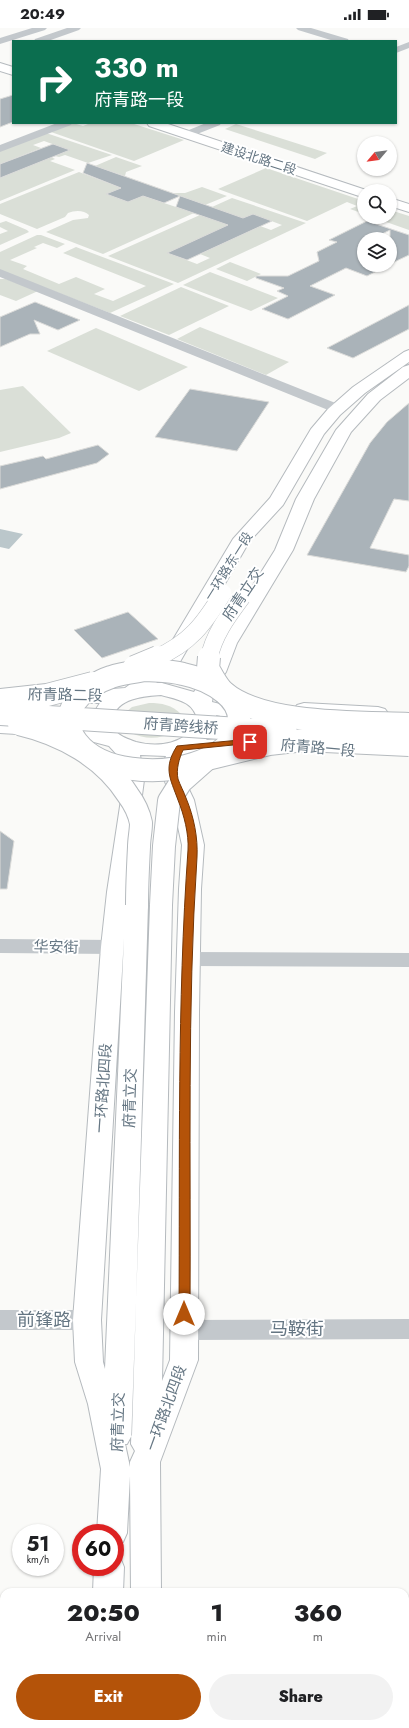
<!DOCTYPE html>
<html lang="en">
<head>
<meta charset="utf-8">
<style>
  body { margin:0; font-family:Jost,"Noto Sans SC",sans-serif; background:#f2f2f2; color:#202124; height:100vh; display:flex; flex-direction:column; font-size:15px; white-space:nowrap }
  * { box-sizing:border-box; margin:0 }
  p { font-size:13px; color:#757577 }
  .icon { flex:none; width:22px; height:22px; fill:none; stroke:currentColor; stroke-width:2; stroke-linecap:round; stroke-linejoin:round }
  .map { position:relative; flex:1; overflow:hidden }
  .sheet { position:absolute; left:0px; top:1560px; width:409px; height:140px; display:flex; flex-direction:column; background:#fff; border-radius:12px 12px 0 0; box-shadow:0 1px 3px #0004 }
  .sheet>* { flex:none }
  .guide { position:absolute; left:12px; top:12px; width:385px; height:84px; border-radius:0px; box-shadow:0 1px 3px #0004; background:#0b6e4f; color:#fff; overflow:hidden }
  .needle { width:26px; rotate:241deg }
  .buttons { position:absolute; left:357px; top:108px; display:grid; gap:8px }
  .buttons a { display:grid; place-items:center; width:40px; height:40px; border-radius:50%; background:#fff; box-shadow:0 1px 3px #0004; font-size:20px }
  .speed { position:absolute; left:12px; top:1496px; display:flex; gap:8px; font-size:20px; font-weight:700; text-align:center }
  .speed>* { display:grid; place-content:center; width:52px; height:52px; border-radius:50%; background:#fff; box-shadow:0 1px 3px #0004; line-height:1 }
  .speed small { font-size:10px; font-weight:400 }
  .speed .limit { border:6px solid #d22; background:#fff; color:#111 }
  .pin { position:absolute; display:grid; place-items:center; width:34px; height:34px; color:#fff; margin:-17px; border-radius:8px; box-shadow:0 2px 6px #0006 }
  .me { position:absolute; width:44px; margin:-22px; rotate:0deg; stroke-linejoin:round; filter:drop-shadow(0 0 3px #0008) }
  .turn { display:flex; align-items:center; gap:14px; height:84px; padding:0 16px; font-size:18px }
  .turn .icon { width:52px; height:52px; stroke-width:2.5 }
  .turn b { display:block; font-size:28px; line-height:34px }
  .eta { display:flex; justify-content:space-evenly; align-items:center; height:68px; text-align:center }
  .eta b { font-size:24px; font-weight:800; line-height:28px }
  .action { display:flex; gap:8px; margin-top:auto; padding:8px 16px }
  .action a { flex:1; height:46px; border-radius:24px; background:#b45309; color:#fff; font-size:16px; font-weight:800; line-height:46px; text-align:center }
  .action a+a { background:#f2f2f2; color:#202124 }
  .status { display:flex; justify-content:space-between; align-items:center; height:28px; padding:0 20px; background:#fff; direction:ltr }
  .status svg { height:11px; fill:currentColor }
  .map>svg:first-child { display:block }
</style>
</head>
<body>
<div class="status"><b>20:49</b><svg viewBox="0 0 49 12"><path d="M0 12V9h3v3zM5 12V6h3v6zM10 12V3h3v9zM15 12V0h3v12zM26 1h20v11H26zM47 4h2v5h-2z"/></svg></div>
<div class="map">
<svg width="409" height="1700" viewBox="0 0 409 1700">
  <rect width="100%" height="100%" fill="#fafaf8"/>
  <g fill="#dadfd7">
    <path d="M73,95L83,98L88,96L86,95H131L184,112L134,133L51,104Z"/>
    <path d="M236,96L327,125L315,131L225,101Z"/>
    <path d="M46,105L112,127L88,135L65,127L59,129L55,128L69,122L44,113L33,117L41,120L0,136V123Z"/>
    <path d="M51,129L55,131L50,133L75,142L0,173V150Z"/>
    <path d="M116,129L142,138L126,144L125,148L95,138Z"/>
    <path d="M266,140L364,173V186L350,181L357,178L347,174L307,193L218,161Z"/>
    <path d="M79,144L121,160L107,166L128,174L143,168L194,185L103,226L46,204L73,192L88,190L89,187C84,182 75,182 68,185L65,189L37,201L0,186V176Z"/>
    <path d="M202,159L227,168L205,177L173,165H185Z"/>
    <path d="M232,170L306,195L178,255L108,228L200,187L223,195L229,193L234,195L168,225L197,236L210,230L200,226L260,198L271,202L282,197L253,186L237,193L212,179Z"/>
    <path d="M390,182L409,188V202L372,189H390Z"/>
    <path d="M6,193L27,202L29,204L0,217V206L8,203L0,199V195Z"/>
    <path d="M37,207H41L65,216L57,220L43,215L34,219L37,220L10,232L27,238L23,241L59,256L76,249L105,261L94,266L113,273L146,258L63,225L76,219L174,256L110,285L0,242V224Z"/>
    <path d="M230,234L261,246L247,253L216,241Z"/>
    <path d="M210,244L278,270L251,283L183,257Z"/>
    <path d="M0,251H6L38,263L16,273L0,267Z"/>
    <path d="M181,259L229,278L169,307L120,288Z"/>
    <path d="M200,299L289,334L266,347L177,311Z"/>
    <path d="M96,300L188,339L139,363L47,323Z"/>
    <path d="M23,358L71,405L59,410L0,424V362Z"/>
    <path d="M149,675C162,675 172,677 181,686L175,704C160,711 146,712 131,705L126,684L132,679Z"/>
  </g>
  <path fill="#bbc7cb" d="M0,501L23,506L9,521L0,519Z"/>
  <g fill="#aab3b9" stroke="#dcdcda">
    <path d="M13,67V94L0,99V71Z"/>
    <path d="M53,116L70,122L0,150V136Z"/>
    <path d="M87,135L243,190L253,186L272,193L187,232L167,225L228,197L176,179L180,168L164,175L143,168L128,174L106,166L121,160L83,145Z"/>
    <path d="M367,193L409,207V227L390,236V202L372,211H364V237H381L385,239L367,248L346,240L310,258L335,267L288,291L262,281L288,268L277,263L284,260L256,250V248H288L319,233L317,224L337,214L329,212Z"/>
    <path d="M35,274L80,292L58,302L34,292L40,306H30L0,319V289Z"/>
    <path d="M409,277V301L353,330L327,320Z"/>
    <path d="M190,361L269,374L237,423L155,409Z"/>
    <path d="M409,375V473L394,471L370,520L409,527V538L406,544L307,527L370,415L387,394Z"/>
    <path d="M98,417L109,426L97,435L0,461V438L43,428L46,431Z"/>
    <path d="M128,584L158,611L102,630L74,602Z"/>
    <path d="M0,803L14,813L7,861H0Z"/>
  </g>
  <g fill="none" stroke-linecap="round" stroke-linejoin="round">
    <g stroke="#b5babe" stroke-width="2">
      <g id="major">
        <path d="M0,35L13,39V47L0,43Z"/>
        <path d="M147,95H165L369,163H364V169L359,168L149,98Z"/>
        <path d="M390,170L409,176V184L390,178Z"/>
        <path d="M409,322V334L365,365L340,387L324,406L283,477L249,514L177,639L174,643L156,655H162L194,664L206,644L217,615L275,522L296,471L336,402L368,366L403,339L409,337V350L380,372L351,404L314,471L293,522L237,615L226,644L214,661L212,674L228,678L256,677L263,679L266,683L263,687C248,691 231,691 216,687L218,693L212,706L206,712L238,709L245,711L248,715L245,719L238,721L188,725L184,733V751L194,772L204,817L201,861L199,984L198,1332L160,1434L161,1564H131L130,1448L127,1505L123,1514L115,1517V1505H97L101,1441L88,1376L75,1334L73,1292L101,919L107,864L124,752L120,730L109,718L90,713L50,708L0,705V693L50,696L94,702C90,692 94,683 100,675H67L60,673L57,669L60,665L125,660L159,635L233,511L270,470L311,401L328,381L353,359L404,324ZM161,667C179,672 193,673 198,693C186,716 159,720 136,714C128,711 120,709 115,702C112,699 112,695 113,691C116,670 145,668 161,667ZM140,727L166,728L164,733V751L172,772L182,817L179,861L175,984L170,1332L162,1353L172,877L169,872L161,870L153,872L150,877L131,1416L135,1423L130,1434V1439L125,1416H127L132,1407L148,877L145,872L137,870L128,873L144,752ZM124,910L105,1341L103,1334L101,1292Z"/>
        <path d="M304,675L378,679L385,681L388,685L385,689L378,691L304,687L297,685L294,681L297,677Z"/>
        <path d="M115,1527L120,1529L124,1539L123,1564H93L94,1539H115Z"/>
        <path d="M83,1696H115L114,1700H82Z"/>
        <path d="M127,1696H159L158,1700H126Z"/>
      </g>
    </g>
    <g fill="#c3c8cc" fill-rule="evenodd">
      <path d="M32,0H47L45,2L0,16V10Z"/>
      <path d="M67,0H81L79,2L48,13H34L35,11Z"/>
      <path d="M296,0H311L348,11L349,13H334L298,2Z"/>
      <path d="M409,14V20L396,25V19Z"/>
      <path d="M57,95H72L71,97L0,124V117Z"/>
      <path d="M206,95H221L220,97L192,108L188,109L183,106L184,104Z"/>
      <path d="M0,241L343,378L345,381L343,384L338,385L333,384L0,249Z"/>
      <path d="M0,911L112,912L119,914L122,919L119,924L112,926L0,925Z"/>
      <path d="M189,924L409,925V939L189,938L182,936L179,931L182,926Z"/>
      <path d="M0,1282H87L95,1285L99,1292L95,1299L87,1302H0Z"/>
      <path d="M409,1291V1311L184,1312L176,1309L172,1302L176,1295L184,1292Z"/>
    </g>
    <use href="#major" fill="#fff" fill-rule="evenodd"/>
    <g stroke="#b5babe" stroke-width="18" stroke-linecap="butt">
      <g id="major-bridge-far1">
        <path d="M156,630C190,615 204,596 223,565"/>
        <path d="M209,630C214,606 228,588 242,569"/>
      </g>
    </g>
    <g stroke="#b5babe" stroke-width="24" stroke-linecap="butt">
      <g id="major-bridge">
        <path d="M209,629L208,641C213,648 217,658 224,664C262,697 359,694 409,696"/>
        <path d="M134,639L158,629"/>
        <path d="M146,642C159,643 171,643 183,646C208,651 251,672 236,704C229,721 209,731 193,736C159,747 101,745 77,714C54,685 84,658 111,649C122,645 134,644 146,642Z"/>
        <path d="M0,672L47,667L93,655"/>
        <path d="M0,686L286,704"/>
        <path d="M19,696C62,706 104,729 128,767C134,775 139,785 141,795C141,803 139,811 139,819C138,838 137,858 137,877"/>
        <path d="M207,731L269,716L304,712L409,717"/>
        <path d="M161,877L164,818L169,773L181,754L207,731"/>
      </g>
    </g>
    <use href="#major-bridge-far1" stroke="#fff" stroke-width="17"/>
    <use href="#major-bridge" stroke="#fff" stroke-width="22"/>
  </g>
  <path fill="#b45309" stroke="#753606" d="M250,711L253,712L254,714L253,715L183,722C179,731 176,741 178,751C180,757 184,764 186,770C194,789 198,810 197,829C187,981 191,1134 190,1286L188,1289L184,1290L180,1289L179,1286C180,1131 177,976 188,822C189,806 184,787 178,772C170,750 163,740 177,718Z"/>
  <g text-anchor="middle" stroke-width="4" stroke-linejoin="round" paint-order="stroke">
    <g font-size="13" fill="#657683" stroke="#fff">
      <text transform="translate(259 130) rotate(18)" y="5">建设北路二段</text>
      <text transform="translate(228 538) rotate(-58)" y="5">一环路东一段</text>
    </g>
    <g font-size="15" fill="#657683" stroke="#fff">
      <text transform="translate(243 566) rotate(-56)" y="5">府青立交</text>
      <text transform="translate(65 667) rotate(1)" y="5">府青路二段</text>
      <text transform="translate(181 698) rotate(4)" y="5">府青跨线桥</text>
      <text transform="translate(318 720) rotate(5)" y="5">府青路一段</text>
      <text transform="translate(56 919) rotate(1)" y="5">华安街</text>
      <text transform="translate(103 1060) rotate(-86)" y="5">一环路北四段</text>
      <text transform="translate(130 1070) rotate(-88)" y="5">府青立交</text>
      <text transform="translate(166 1380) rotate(-70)" y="5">一环路北四段</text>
      <text transform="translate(118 1394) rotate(-88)" y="5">府青立交</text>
    </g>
    <g font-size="18" fill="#657683" stroke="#fff">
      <text x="44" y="1298">前锋路</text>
      <text x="297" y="1307">马鞍街</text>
    </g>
  </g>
</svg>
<div class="buttons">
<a><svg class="needle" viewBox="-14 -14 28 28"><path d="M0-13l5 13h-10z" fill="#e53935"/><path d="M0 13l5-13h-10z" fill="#757577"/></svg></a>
<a><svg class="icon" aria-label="search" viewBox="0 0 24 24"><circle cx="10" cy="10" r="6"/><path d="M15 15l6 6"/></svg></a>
<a><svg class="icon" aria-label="layers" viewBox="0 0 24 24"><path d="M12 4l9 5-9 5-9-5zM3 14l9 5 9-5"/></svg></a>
</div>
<div class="speed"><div>51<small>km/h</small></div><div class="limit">60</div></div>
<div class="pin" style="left:250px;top:714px;background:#d93025"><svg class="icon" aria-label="arrive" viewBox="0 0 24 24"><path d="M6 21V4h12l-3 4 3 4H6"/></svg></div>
<svg class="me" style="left:184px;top:1286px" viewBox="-20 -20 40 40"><circle r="19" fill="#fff"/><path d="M0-13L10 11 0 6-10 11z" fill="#b45309"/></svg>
<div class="guide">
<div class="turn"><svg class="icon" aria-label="right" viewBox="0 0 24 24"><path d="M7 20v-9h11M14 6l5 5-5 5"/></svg><div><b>330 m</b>府青路一段</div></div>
</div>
<section class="sheet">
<div class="eta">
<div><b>20:50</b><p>Arrival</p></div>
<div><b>1</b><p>min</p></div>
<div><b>360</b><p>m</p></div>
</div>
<div class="action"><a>Exit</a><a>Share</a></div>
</section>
</div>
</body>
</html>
